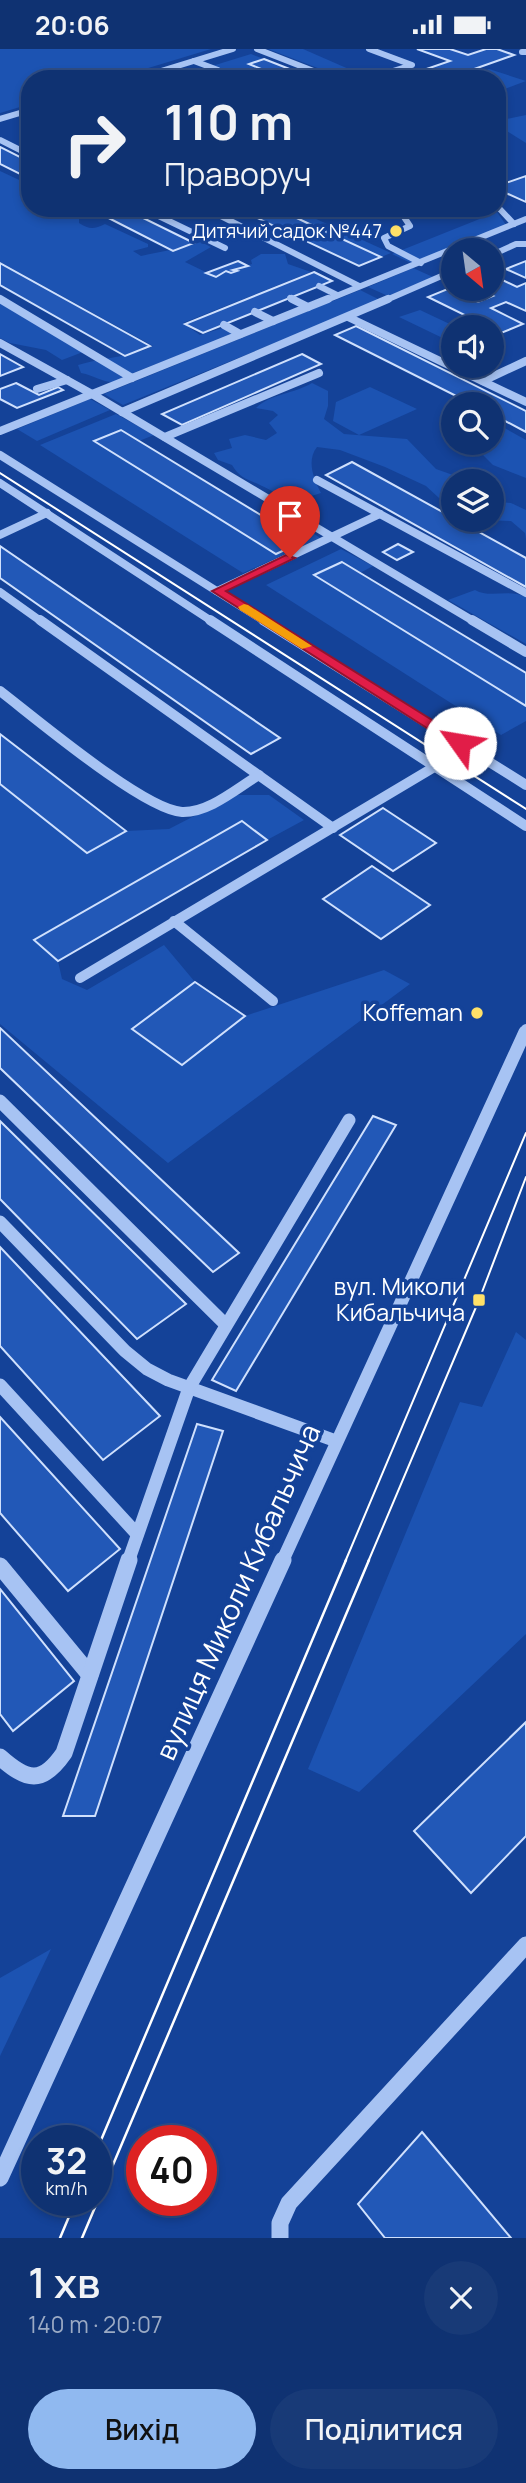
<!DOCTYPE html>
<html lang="uk">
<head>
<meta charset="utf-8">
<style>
  body { margin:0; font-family:Manrope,sans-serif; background:#183a77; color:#f1f3f6; height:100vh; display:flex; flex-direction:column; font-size:26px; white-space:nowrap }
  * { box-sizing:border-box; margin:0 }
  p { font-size:23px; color:#9baac4 }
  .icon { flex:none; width:38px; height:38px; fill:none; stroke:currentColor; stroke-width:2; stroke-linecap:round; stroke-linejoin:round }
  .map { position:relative; height:2189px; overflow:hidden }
  .details { display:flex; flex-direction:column; background:#0f3272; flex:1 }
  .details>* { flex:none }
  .banner { position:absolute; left:21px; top:21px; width:485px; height:147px; border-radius:28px; box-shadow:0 4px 10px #0003,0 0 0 2px #2f4d84; background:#0f3272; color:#f1f3f6; overflow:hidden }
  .needle { width:46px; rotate:151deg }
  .controls { position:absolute; left:441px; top:189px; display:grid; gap:14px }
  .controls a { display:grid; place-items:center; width:63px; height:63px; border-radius:50%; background:#0f3272; box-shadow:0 4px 10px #0003,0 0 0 2px #2f4d84; font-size:35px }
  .speed { position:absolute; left:21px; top:2076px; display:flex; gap:14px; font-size:35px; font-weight:700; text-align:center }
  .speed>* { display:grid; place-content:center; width:91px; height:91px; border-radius:50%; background:#0f3272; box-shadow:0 4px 10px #0003,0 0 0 2px #2f4d84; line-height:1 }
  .speed small { font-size:18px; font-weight:400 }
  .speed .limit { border:10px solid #d22; background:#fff; color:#111 }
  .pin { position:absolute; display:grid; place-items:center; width:60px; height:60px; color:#fff; margin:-72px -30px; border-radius:50% 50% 50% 0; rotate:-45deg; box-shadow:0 0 7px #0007 }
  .pin .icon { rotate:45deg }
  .me { position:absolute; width:77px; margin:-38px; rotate:302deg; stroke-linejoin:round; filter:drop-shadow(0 0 5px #0008) }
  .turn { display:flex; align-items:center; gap:24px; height:147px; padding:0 28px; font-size:32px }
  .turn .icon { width:91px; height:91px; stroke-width:2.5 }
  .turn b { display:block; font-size:49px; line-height:60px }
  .round { display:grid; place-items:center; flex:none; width:74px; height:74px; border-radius:37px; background:#183a77 }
  .headline { display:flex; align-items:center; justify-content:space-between; height:119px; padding:0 28px }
  h1 { font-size:42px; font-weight:600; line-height:52px }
  .primary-button { display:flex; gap:14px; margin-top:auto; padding:14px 28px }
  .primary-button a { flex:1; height:80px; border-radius:42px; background:#90b9f0; color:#111; font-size:28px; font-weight:600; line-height:80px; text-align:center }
  .primary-button a+a { background:#183a77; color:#f1f3f6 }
  .status { display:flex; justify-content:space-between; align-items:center; height:49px; padding:0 35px; background:#0f3272; direction:ltr }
  .status svg { height:19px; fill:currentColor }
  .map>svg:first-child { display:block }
</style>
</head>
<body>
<div class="status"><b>20:06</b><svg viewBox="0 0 49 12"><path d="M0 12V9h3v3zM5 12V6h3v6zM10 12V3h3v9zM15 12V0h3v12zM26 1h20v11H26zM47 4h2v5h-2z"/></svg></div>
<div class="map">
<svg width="526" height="2189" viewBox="0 0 526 2189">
  <rect width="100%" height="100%" fill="#144298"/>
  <g fill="#1c53b2">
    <path d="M0,0H211L112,30H30V55L0,64Z"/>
    <path d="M268,0H303L351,21L336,26Z"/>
    <path d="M251,5L264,10L250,16L286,30H254L212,17Z"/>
    <path d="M489,20L526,32L497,43V30H462Z"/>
    <path d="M526,66V94L497,76V72Z"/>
    <path d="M0,122L30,136V159H77L91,166L79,170V174C90,181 94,180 105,175L148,195V198L133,202L141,207C162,202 181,200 201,193L211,198L185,213L216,228L226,222L231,224L236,222L233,221L252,215L251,211L261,205H285L288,215L311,223L183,274L200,286L223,279L233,285L133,324C110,342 102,328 81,324L78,316C103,308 129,309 153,297L0,213Z"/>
    <path d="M275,159H292L391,204L381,208Z"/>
    <path d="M497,163L506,176L411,214L392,205Z"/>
    <path d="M413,219L433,228L388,247L368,238Z"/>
    <path d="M360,241L380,251L123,356L104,345Z"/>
    <path d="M0,254L83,303L62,311L46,301L10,294L0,289Z"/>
    <path d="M420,261L456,278H453V294L399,268Z"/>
    <path d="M312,334L328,342V357L324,370L344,385L407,390L436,420L470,432H453V455L439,449L426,437L385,418L340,401L317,398C306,412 314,430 321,444C284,456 289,449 258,435C246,430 239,428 232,416L218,411L214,404L232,399L229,390L245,386L266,391L277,384L269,374L278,366L273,362L256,359C272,344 294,345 312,334Z"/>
    <path d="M370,338L417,360L359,386L333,372L336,353Z"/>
    <path d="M90,350L110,361L37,392L17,380Z"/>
    <path d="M116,365L154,386L139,392L95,393L276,505L303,493L296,488L310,482L320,489L243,524L40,396Z"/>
    <path d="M492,372L526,391V429L493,416L471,394H492Z"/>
    <path d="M492,441H494L493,452L511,454L526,461V490L525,484L511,472L481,471H492Z"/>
    <path d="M341,500L373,517L360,524L342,513L315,527L526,657V672L501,686L266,536Z"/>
    <path d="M475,541C491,550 508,539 526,548V595L448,551Z"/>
    <path d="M0,735L87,804L126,782L169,780L235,746H269L304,771L267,791L242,772L34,890L58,912L62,930L87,941L164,896L195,933L133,980L182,1016L245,967L384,921L410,935L168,1114L0,975Z"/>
    <path d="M516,1283L526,1291V1585L359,1743L308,1720L460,1353L482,1358Z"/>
    <path d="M51,1900L0,2007V1929Z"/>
  </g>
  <g fill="#2258b7" stroke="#cfe0fd" stroke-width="2">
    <path d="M417,0H450L468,6L486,0H497L514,6L446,30L403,28L450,12Z"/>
    <path d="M264,10L315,30H286L249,15Z"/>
    <path d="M0,98L30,113V130L0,115Z"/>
    <path d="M526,127V153L497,140V137Z"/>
    <path d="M89,159H123L194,194L173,202Z"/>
    <path d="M275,159L381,208L359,217L236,159Z"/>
    <path d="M238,212L248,217L233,221L237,222L231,224L226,222L216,228L206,224Z"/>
    <path d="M526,212V229L506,220Z"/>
    <path d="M0,214L150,297L125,307L0,236Z"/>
    <path d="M314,223L332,232L203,284L185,275Z"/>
    <path d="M496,228L517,238L526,234V262L506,253L491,259L523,275L501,284L428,248L450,239L478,253L493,247L477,240H492V230Z"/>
    <path d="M356,277L526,362V383L492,365V355H472L335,286Z"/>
    <path d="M0,305L23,318L0,327Z"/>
    <path d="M302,305L321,315L182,376L162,365Z"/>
    <path d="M16,334L39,346L58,338L63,341L17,359L0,350V340Z"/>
    <path d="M121,381L292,485L304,492L276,505L94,392Z"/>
    <path d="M352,413L526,509V538L326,426Z"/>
    <path d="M398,495L413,503L397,511L383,503Z"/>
    <path d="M0,497L280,689L251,705L0,529Z"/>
    <path d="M342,513L526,624V657L314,526Z"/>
    <path d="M0,685L126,782L87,804L0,735Z"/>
    <path d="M383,759L436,794L393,822L340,786Z"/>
    <path d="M242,772L267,791L58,912L34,891Z"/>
    <path d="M372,817L430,856L381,890L323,850Z"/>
    <path d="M195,933L245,967L182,1016L132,980Z"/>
    <path d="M0,979L239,1204L213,1223L0,1019Z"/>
    <path d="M373,1067L396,1076L236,1342L212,1331Z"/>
    <path d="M0,1072L186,1255L137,1290L0,1150Z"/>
    <path d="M0,1198L160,1367L103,1411L0,1297Z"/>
    <path d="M0,1368L120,1500L68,1542L0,1464Z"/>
    <path d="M197,1375L223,1382L95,1767H63Z"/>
    <path d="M0,1540L74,1632L13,1682L0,1665Z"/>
    <path d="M526,1673V1787L471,1844L414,1782Z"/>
    <path d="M422,2083L511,2189H385L358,2155Z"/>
  </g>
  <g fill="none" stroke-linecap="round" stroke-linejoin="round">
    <g stroke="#a7c3f3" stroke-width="6">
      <path d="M257,0L334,30"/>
      <path d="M369,0L412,16L393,22"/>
      <path d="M522,3H526"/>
      <path d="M194,12L218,21"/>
      <path d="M135,30L233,0"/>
      <path d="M0,70L30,61"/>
      <path d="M0,91L30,106"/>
      <path d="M497,157L514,175"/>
      <path d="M142,159L225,199"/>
      <path d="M205,159L359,237"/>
      <path d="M398,159L410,177L384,189L388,197L421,214"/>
      <path d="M492,206L516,195H526"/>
      <path d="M319,237L337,246"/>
      <path d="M290,249L295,252"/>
      <path d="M0,250L3,252"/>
      <path d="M324,252L526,170"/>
      <path d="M384,252L453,222"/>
    </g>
    <g stroke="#a7c3f3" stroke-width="8">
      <path d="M0,250L132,329"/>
      <path d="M292,250L308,258"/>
      <path d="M255,263L273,272"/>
      <path d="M348,268L526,353"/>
      <path d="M224,276L240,285"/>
      <path d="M0,294L92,345L475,573"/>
      <path d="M483,332L526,312"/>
      <path d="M37,340L67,331"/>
      <path d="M122,363L388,250"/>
      <path d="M0,382L328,250"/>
      <path d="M165,388L319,324"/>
      <path d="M0,406L266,573"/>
      <path d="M317,431L526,544"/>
      <path d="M0,434L213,573"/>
      <path d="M0,486L47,464"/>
      <path d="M217,542L380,465"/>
      <path d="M0,543L42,573"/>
    </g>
    <g stroke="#a7c3f3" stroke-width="10">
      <path d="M40,571L333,779"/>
      <path d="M210,571L526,777"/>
      <path d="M263,571L526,736"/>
      <path d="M472,571L526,603"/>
      <path d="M0,642C34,668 144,761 182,763C209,764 237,739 259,726"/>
      <path d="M174,872L273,952"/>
      <path d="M80,929L436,717"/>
      <path d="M524,985L526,980"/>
    </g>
    <g stroke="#a7c3f3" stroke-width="13">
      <path d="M0,1052L226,1276"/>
      <path d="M0,1173L125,1302L147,1320L168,1331L336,1392"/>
      <path d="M0,1336L137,1485"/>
      <path d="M128,1513L189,1339L349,1071"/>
      <path d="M282,1513L525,983"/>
    </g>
    <g stroke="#a7c3f3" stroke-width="17">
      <path d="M0,1517L90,1626"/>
      <path d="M0,1708C27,1732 42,1736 64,1704L129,1511"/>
      <path d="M0,2129L283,1511"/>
      <path d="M280,2189V2174L289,2154L526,1896"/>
    </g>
    <g stroke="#fff" stroke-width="2">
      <path d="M0,424L526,760"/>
      <path d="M345,1513L526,1084"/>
      <path d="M368,1513L479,1251L526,1128"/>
    </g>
    <g stroke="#fff" stroke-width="2.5">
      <path d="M96,2103L346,1511"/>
      <path d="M60,2189L76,2151"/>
      <path d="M82,2189L369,1511"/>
    </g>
  </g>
  <path fill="#e11d48" stroke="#92132f" stroke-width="2" d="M286,506L295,509L226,542L464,691V697H455L212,542Z"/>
  <path fill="#f59e0b" d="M244,555L248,556L312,597L302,600L240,561L238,558Z"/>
  <g fill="#ffe168" stroke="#144298" stroke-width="2.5">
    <circle cx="396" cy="182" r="7"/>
    <circle cx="477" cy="964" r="7"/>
    <rect x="472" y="1244" width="14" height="14" rx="3.5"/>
  </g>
  <g text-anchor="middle" stroke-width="7" stroke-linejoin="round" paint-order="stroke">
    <g font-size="19" fill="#fff" stroke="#144298" text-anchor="end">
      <text x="382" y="189">Дитячий садок №447</text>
    </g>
    <g font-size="23" fill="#fff" stroke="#144298" text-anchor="end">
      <text x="463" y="972">Koffeman</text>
      <text x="465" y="1246">вул. Миколи<tspan x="465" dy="26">Кибальчича</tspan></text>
    </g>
    <g font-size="28" fill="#fff" stroke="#144298">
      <text transform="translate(238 1543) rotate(-66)" y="10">вулиця Миколи Кибальчича</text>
    </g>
  </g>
</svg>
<div class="controls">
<a><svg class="needle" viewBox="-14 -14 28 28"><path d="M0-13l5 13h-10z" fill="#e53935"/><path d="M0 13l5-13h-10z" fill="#9baac4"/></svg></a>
<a><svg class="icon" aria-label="sound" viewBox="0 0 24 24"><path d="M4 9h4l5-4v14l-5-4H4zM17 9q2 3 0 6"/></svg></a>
<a><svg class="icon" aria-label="search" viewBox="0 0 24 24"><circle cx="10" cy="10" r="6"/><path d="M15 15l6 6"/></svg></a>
<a><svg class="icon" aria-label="layers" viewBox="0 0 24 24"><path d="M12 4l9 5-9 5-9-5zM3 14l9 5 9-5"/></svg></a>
</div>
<div class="speed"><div>32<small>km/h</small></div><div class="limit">40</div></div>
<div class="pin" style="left:290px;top:509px;background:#d93025"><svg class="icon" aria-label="arrive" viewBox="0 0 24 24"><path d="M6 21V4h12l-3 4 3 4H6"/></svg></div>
<svg class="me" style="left:460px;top:694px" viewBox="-20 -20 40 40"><circle r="19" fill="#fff"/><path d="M0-13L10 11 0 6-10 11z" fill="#e11d48"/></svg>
<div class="banner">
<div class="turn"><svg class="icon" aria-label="right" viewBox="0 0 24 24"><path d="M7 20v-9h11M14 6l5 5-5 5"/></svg><div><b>110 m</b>Праворуч</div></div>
</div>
</div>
<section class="details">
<div class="headline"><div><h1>1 хв</h1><p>140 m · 20:07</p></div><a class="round"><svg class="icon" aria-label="close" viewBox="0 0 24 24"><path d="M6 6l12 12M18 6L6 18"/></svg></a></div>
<div class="primary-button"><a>Вихід</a><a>Поділитися</a></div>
</section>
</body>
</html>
